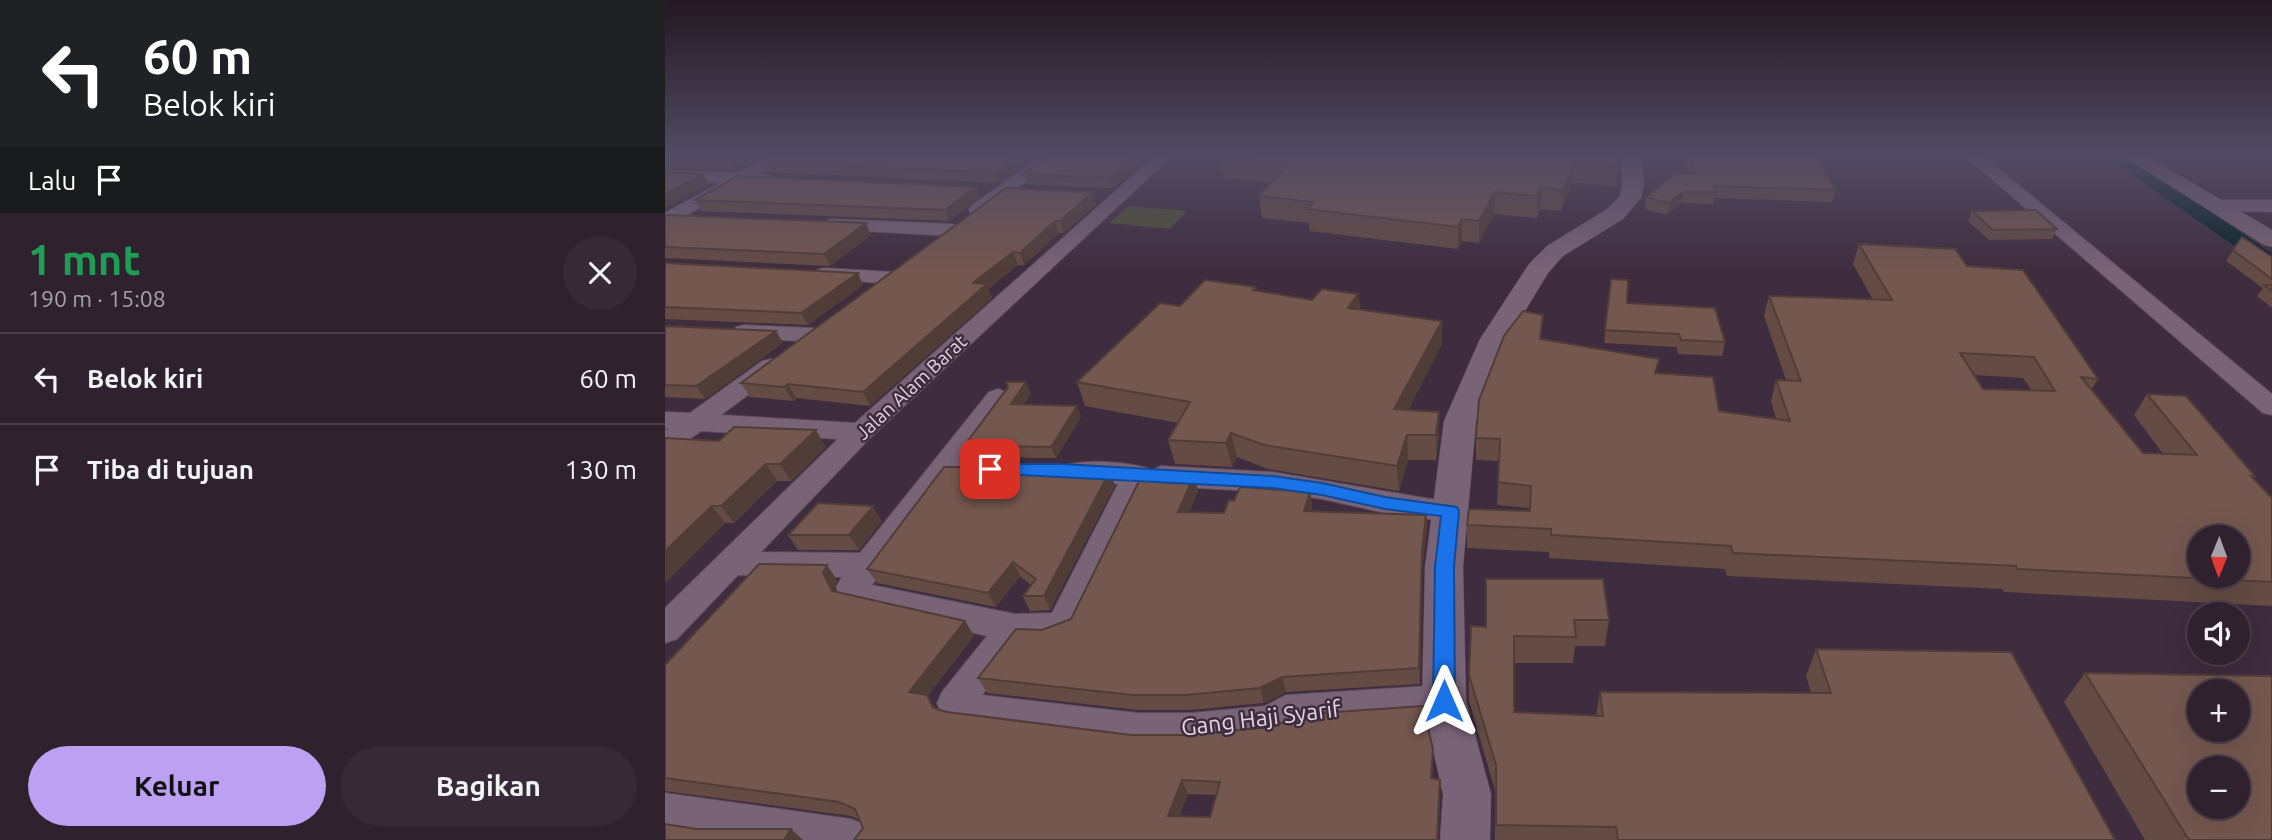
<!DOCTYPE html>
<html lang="id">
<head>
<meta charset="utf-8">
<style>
  body { margin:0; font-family:Ubuntu,sans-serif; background:#372936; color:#f1f3f6; height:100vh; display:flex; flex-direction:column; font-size:26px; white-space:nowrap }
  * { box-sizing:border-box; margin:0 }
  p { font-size:23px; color:#a7a3aa }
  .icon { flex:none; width:38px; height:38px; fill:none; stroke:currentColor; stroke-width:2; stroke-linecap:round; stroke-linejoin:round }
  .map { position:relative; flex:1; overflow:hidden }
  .sheet { display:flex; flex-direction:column; background:#2f212e; width:665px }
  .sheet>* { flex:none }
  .banner { background:#202124; color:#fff; overflow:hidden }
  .needle { width:46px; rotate:181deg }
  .controls { position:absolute; left:1522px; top:525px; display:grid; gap:14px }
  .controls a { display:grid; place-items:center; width:63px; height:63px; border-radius:50%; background:#2f212e; box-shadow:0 7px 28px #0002,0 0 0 2px #4a3e4a; font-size:35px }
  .pin { position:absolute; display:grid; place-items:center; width:60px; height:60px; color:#fff; margin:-30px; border-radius:14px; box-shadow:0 4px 10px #0006 }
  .me { position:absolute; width:77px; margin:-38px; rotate:0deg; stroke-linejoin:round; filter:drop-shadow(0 0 5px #0008) }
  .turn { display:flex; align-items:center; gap:24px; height:147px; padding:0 28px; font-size:32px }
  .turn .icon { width:91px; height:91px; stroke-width:2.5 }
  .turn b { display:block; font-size:49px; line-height:60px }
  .then { display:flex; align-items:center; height:66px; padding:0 28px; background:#0003; gap:14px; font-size:26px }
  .round { display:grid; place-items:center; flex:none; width:74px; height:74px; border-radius:37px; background:#372936 }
  .head { display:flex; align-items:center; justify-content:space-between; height:119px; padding:0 28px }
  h1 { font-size:42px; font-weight:600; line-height:52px; color:#1e9e55 }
  .action { display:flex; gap:14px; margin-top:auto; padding:14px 28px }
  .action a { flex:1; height:80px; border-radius:42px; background:#bca0f2; color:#111; font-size:28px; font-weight:600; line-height:80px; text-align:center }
  .action a+a { background:#372936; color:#f1f3f6 }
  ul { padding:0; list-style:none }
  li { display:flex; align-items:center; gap:21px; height:91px; padding:0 28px; border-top:2px solid #4a3e4a }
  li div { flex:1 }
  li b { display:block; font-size:26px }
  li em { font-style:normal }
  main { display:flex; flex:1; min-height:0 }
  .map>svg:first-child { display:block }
</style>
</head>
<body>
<main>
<section class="sheet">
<div class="banner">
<div class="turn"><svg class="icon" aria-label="left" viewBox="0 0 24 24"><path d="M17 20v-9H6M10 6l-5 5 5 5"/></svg><div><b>60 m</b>Belok kiri</div></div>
<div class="then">Lalu<svg class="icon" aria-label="arrive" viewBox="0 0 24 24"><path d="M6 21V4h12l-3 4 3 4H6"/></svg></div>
</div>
<div class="head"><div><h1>1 mnt</h1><p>190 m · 15:08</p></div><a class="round"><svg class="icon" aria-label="close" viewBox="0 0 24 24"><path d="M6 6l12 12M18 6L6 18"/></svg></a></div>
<ul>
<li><svg class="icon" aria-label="left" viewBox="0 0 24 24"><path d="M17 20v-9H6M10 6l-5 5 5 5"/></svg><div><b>Belok kiri</b></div><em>60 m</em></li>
<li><svg class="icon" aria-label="arrive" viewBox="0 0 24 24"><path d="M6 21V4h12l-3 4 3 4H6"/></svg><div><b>Tiba di tujuan</b></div><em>130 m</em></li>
</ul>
<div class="action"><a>Keluar</a><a>Bagikan</a></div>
</section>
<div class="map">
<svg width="1607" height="840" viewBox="0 0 1607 840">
  <rect width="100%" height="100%" fill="#3f2c3e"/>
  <path fill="#4e4f34" d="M464,206L522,211L505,229L444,223Z"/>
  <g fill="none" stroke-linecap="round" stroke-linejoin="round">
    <path fill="#052427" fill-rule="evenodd" d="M1438,155H1456L1507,185L1607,254V269L1600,267Z"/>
    <g stroke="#5a4a59" stroke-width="2">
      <g id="minor">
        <path d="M106,155H125L95,174L109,176L112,180L109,184H78L0,227V213L55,183L0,180V170L72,173Z"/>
        <path d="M377,155H395L320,214H306L304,210L306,206Z"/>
        <path d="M491,155H508L205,438L96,552L195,553L324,392L333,389L342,392L346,397L299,460L324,462L328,469L324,476L285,478L207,585L350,614L387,613L453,484L402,479L398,472L402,465C424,459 460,462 482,468L484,472L496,466L608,472L795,504L800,511L795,518L785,522L720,513L657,499L608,492L496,486L484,480L411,633L384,643L358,642L317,695L473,713H526L600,706L621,695L779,685L792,690L797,701L792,712L779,717L629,727L621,734L608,739L526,747H473L292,724L279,720L272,703L277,692L322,636L178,603L171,587L177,577L73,575L12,639L0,643V608L173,439L36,431L10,450L0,453V431L3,428H0V412L25,413L97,361L106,359L115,361L118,366L115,371L56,415L190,423Z"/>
        <path d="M1299,155H1317L1607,394V415L1598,413Z"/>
        <path d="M1554,200H1607V212L1548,210L1545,206L1548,202Z"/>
        <path d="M167,219L288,224L298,230L288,236L160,229L157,225L160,221Z"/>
        <path d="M159,268L227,272L234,274L238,278L234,282L227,284L152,278L149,274L152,270Z"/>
        <path d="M79,325L147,328L155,330L159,335L155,340L147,342L71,337L68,332L71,327Z"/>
        <path d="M0,793L186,819L201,825L207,840H47L0,833Z"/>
      </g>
    </g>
    <g stroke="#5a4a59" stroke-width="1">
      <g id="tertiary">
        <path d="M956,155H976L979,184L976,198L958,219L898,256L883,273L843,339L811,421L798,567L801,701L826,794L825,840H775L778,794L757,701L760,567L779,421L815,339L864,264L882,246L942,209L955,196L957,184Z"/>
        <path d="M1457,155H1480L1607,230V247L1599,245Z"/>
      </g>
    </g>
    <use href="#minor" fill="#796377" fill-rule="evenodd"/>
    <use href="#tertiary" fill="#796377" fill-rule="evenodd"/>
  </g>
  <g fill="#644b44" fill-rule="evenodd">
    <path d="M0,155H101L71,170L0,168Z"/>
    <path d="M486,155L448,188L363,185L359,174Z"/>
    <path d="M954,155L950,186L907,183L896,211L875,209L872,218L829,214L814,243L797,241L793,249L645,231L644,223L597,218L594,196L607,183L559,178L555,157Z"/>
    <path d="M1019,155H1150L1171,190L1167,202L1049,198L1048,204L1016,203L1002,215L980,209L981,197L1024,174L1019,157Z"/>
    <path d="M98,161L361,163L335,183L103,172Z"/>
    <path d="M341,188L431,204L399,233H394L359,265H353L323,289L327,298L205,406L131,398L128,401L85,397L76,383Z"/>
    <path d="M315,198L284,221L36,211L30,200Z"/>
    <path d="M1307,211L1392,229L1387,239L1324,240L1303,221Z"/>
    <path d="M0,215L206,235L165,266L0,258Z"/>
    <path d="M1194,244L1302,266L1433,379L1426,390L1478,453L1498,454L1469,415L1482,394L1590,476L1589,478L1607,498V606L1339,592L1337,589L1062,576L1060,569L884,558V552L802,548V525L865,511V508L832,505L834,461L811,460V438L876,339L991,374L1054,411L1111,419L1106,401L1111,380H1121L1099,316L1104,296L1208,300L1188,264ZM1309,375L1358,378L1366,390L1318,389Z"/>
    <path d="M1568,250L1607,257V308L1592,296L1598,288L1561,261Z"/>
    <path d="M0,263L198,285L143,325L0,319Z"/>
    <path d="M946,279L962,303L1060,342L1057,356L1013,354L1012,347L939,343Z"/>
    <path d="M591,287L592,291L647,300L693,294L695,309L777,321V344L743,410L774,436L771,460H743L734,491L603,469L572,457L567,467L510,464L503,440L513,423L420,406L412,382L515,306Z"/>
    <path d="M0,326L118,343L40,399L0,397Z"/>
    <path d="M366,393L359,404L412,406L416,417L391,458L304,457L299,446Z"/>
    <path d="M0,438L161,447L126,481H112L69,523H60L0,583Z"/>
    <path d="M529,475L533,491L524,512L559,513L569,501L645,492L647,507L646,511L761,515L762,530L757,567L755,684L621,692L599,703L526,710H473L322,693L313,678L406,619Z"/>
    <path d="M450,485L385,610L365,611L358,596L366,585L355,576L331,607L212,583L202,569Z"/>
    <path d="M217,521L194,550H133L123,535Z"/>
    <path d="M821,579L944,620L940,646H910L908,663H849V712L931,716L935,692L1146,693L1141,676L1151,649L1450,840H830V790L804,701V675L821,627Z"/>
    <path d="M172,580L169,588L170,592L300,621L309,636L262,696L271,709L282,712L466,735L768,763L767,778L775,780V794L773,840L198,828L194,820L186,816L0,791V665ZM523,794L551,795L545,817L514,816Z"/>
    <path d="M1420,673L1607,840H1480L1399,702Z"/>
  </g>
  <g fill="#513d37">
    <path d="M76,155H101L71,170L66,160Z"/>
    <path d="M355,155H358L361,163L335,183L331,173Z"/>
    <path d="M472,155H486L448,188L445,178Z"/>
    <path d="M909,162L907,183L896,211L898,190Z"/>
    <path d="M38,174L44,185L0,208V194Z"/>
    <path d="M311,187L315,198L284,221L280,210Z"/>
    <path d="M876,187L875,209L872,218L873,196Z"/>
    <path d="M428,192L431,204L399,233L395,221Z"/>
    <path d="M830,192L829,214L814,243V221Z"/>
    <path d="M1018,192L1016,203L1002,215L1004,203Z"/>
    <path d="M797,219V241L793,249V227Z"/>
    <path d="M390,221L394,233L359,265L355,253Z"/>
    <path d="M201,223L206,235L165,266L159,254Z"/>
    <path d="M348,252L353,265L323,289L327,298L205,406L198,392L308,283Z"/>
    <path d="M193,273L198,285L143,325L136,313Z"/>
    <path d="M693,294L695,317L683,308Z"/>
    <path d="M777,321V344L731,433L729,409Z"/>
    <path d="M111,331L118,343L40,399L31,386Z"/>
    <path d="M361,382L366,393L351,415L346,404Z"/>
    <path d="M123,384L131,398L128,401L119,387Z"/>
    <path d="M412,406L416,417L391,458L386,447Z"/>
    <path d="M774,412V436L771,460V435Z"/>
    <path d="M151,430L161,447L126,481L115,464Z"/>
    <path d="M566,433L572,457L567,467L561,443Z"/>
    <path d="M742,435L743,460L734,491L732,466Z"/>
    <path d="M101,464L112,481L69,523L56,506Z"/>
    <path d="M445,471L450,485L385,610L379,596Z"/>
    <path d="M529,475L533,491L518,527L513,512Z"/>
    <path d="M645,492L647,507L641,527L639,511Z"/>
    <path d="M47,506L60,523L0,583V551Z"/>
    <path d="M208,506L217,521L194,550L184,535Z"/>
    <path d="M761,515L762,530L757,567L755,684L754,668L757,551Z"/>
    <path d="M348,562L355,576L331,607L323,593Z"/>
    <path d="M162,565L172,580L169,588L177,606L167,591L158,573Z"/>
    <path d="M300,621L309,636L254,707L244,692Z"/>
    <path d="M617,677L621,692L599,703L595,688Z"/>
    <path d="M768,749V763L767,792L766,778Z"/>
    <path d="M517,780L523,794L509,830L503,816Z"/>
    <path d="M775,780V794L773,840H772Z"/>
    <path d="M126,829L138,840H119Z"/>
  </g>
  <g fill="#74574f" stroke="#513d37" stroke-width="2" fill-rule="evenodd">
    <path d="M0,155H76L66,160L0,158Z"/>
    <path d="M109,155H355L331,173L98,161Z"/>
    <path d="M384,155H472L445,178L359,174Z"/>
    <path d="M558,155H954L952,165L909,162L898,190L876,187L873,196L830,192L814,221L797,219L793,227L642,209L649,202L594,196L625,164L555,157Z"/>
    <path d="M1024,155H1150L1171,190L1048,186L1050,192H1018L1004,203L981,197L1009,174H1030Z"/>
    <path d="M0,172L38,174L0,194Z"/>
    <path d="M73,176L311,187L280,210L30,200Z"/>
    <path d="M341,188L428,192L395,221H390L355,253L348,252L308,283L322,284L198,392L123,384L119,387L76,383Z"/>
    <path d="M1371,210L1392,229L1328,230L1307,211Z"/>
    <path d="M0,215L201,223L159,254L0,247Z"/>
    <path d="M1577,237L1607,257V279L1568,250Z"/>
    <path d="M1194,244L1290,249L1302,266L1358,270L1433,379L1416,377L1478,453L1532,455L1482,394L1521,396L1590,476H1586L1607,498V582L1352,569L1351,566L1068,553L1066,546L886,535V529L802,525L804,509L865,511L866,486L833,482L835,439L811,438L814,400L839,336L858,311L878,315L875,339L994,359L990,373L1048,377L1054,411L1125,421L1111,380L1136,381L1104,296L1227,300ZM1295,353L1369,357L1390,391L1318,389ZM1535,537H1573V576H1535Z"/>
    <path d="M0,263L193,273L136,313L0,307Z"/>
    <path d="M946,279L963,280L962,303L1050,308L1060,342L1016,340L1014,334L940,330Z"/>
    <path d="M540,280L591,287L588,290L647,300L657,289L693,294L683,308L777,321L729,409L774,412L771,435H742L732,466L599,445L566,433L561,443L503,440L525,402L412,382L495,303L515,306Z"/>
    <path d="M1599,285H1607V291Z"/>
    <path d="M0,326L111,331L31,386L0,385Z"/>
    <path d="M341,382H361L346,404L412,406L386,447L299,446L343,387Z"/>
    <path d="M69,427L151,430L115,464H101L56,506H47L0,551V438L54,441Z"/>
    <path d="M279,467H391L445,471L379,596H358L371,579L348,562L323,593L202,569Z"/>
    <path d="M478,473L529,475L513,512L559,513L564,500L569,501L575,487L645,492L639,511L761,515L757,551L754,668L617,677L595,688L521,695H467L313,678L351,629L377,630L406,619Z"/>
    <path d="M153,503L208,506L184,535H123Z"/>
    <path d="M94,564L162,565L158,573L167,591L300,621L244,692L262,695L268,708L282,712L466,735H521L605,727L619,722L627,715L758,706L768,749L766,778L775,780L772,840H189L198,828L190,809L174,802L0,778V665ZM517,780L555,782L545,817L503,816Z"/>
    <path d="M821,579H938L944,620H909L911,637L849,636V712L938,716L935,692L1166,693L1151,649L1346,652L1450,840H953L951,827L831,825V765L804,675L806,626L821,627Z"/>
    <path d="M1420,673L1607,676V840H1524ZM1535,691H1573V730H1535ZM1535,768H1573V807H1535Z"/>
    <path d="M0,824L31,829H126L119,840H0Z"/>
  </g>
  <linearGradient id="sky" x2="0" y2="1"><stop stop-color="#231822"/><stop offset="0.57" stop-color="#524b63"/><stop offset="1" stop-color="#524b63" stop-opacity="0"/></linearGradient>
  <rect width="1607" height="272" fill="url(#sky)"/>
  <path fill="#1a73e8" stroke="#114b97" stroke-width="2" d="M325,464H397L608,476L657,483L720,497L792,507L794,511L789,567L790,701L787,708L779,710L771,708L768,701L770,567L776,516L720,509L657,495L608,488L319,473L316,469L319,465Z"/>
  <g text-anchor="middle" stroke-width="5" stroke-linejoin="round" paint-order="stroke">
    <g font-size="19" fill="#e3d6e2" stroke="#3f2c3e">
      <text transform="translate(246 387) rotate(-43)" y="7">Jalan Alam Barat</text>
    </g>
    <g font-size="23" fill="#e3d6e2" stroke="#3f2c3e">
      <text transform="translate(596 718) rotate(-7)" y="8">Gang Haji Syarif</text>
    </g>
  </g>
</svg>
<div class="controls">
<a><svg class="needle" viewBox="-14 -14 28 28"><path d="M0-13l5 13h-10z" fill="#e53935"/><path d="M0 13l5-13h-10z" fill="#a7a3aa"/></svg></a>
<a><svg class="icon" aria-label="sound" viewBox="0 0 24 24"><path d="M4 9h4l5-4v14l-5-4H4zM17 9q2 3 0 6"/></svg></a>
<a>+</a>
<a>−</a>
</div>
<div class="pin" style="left:325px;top:469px;background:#d93025"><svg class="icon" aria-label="arrive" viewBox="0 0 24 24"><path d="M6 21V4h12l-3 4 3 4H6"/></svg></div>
<svg class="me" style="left:779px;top:701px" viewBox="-20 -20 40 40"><path d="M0-17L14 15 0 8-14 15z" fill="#1a73e8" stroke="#fff" stroke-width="4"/></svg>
</div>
</main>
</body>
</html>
